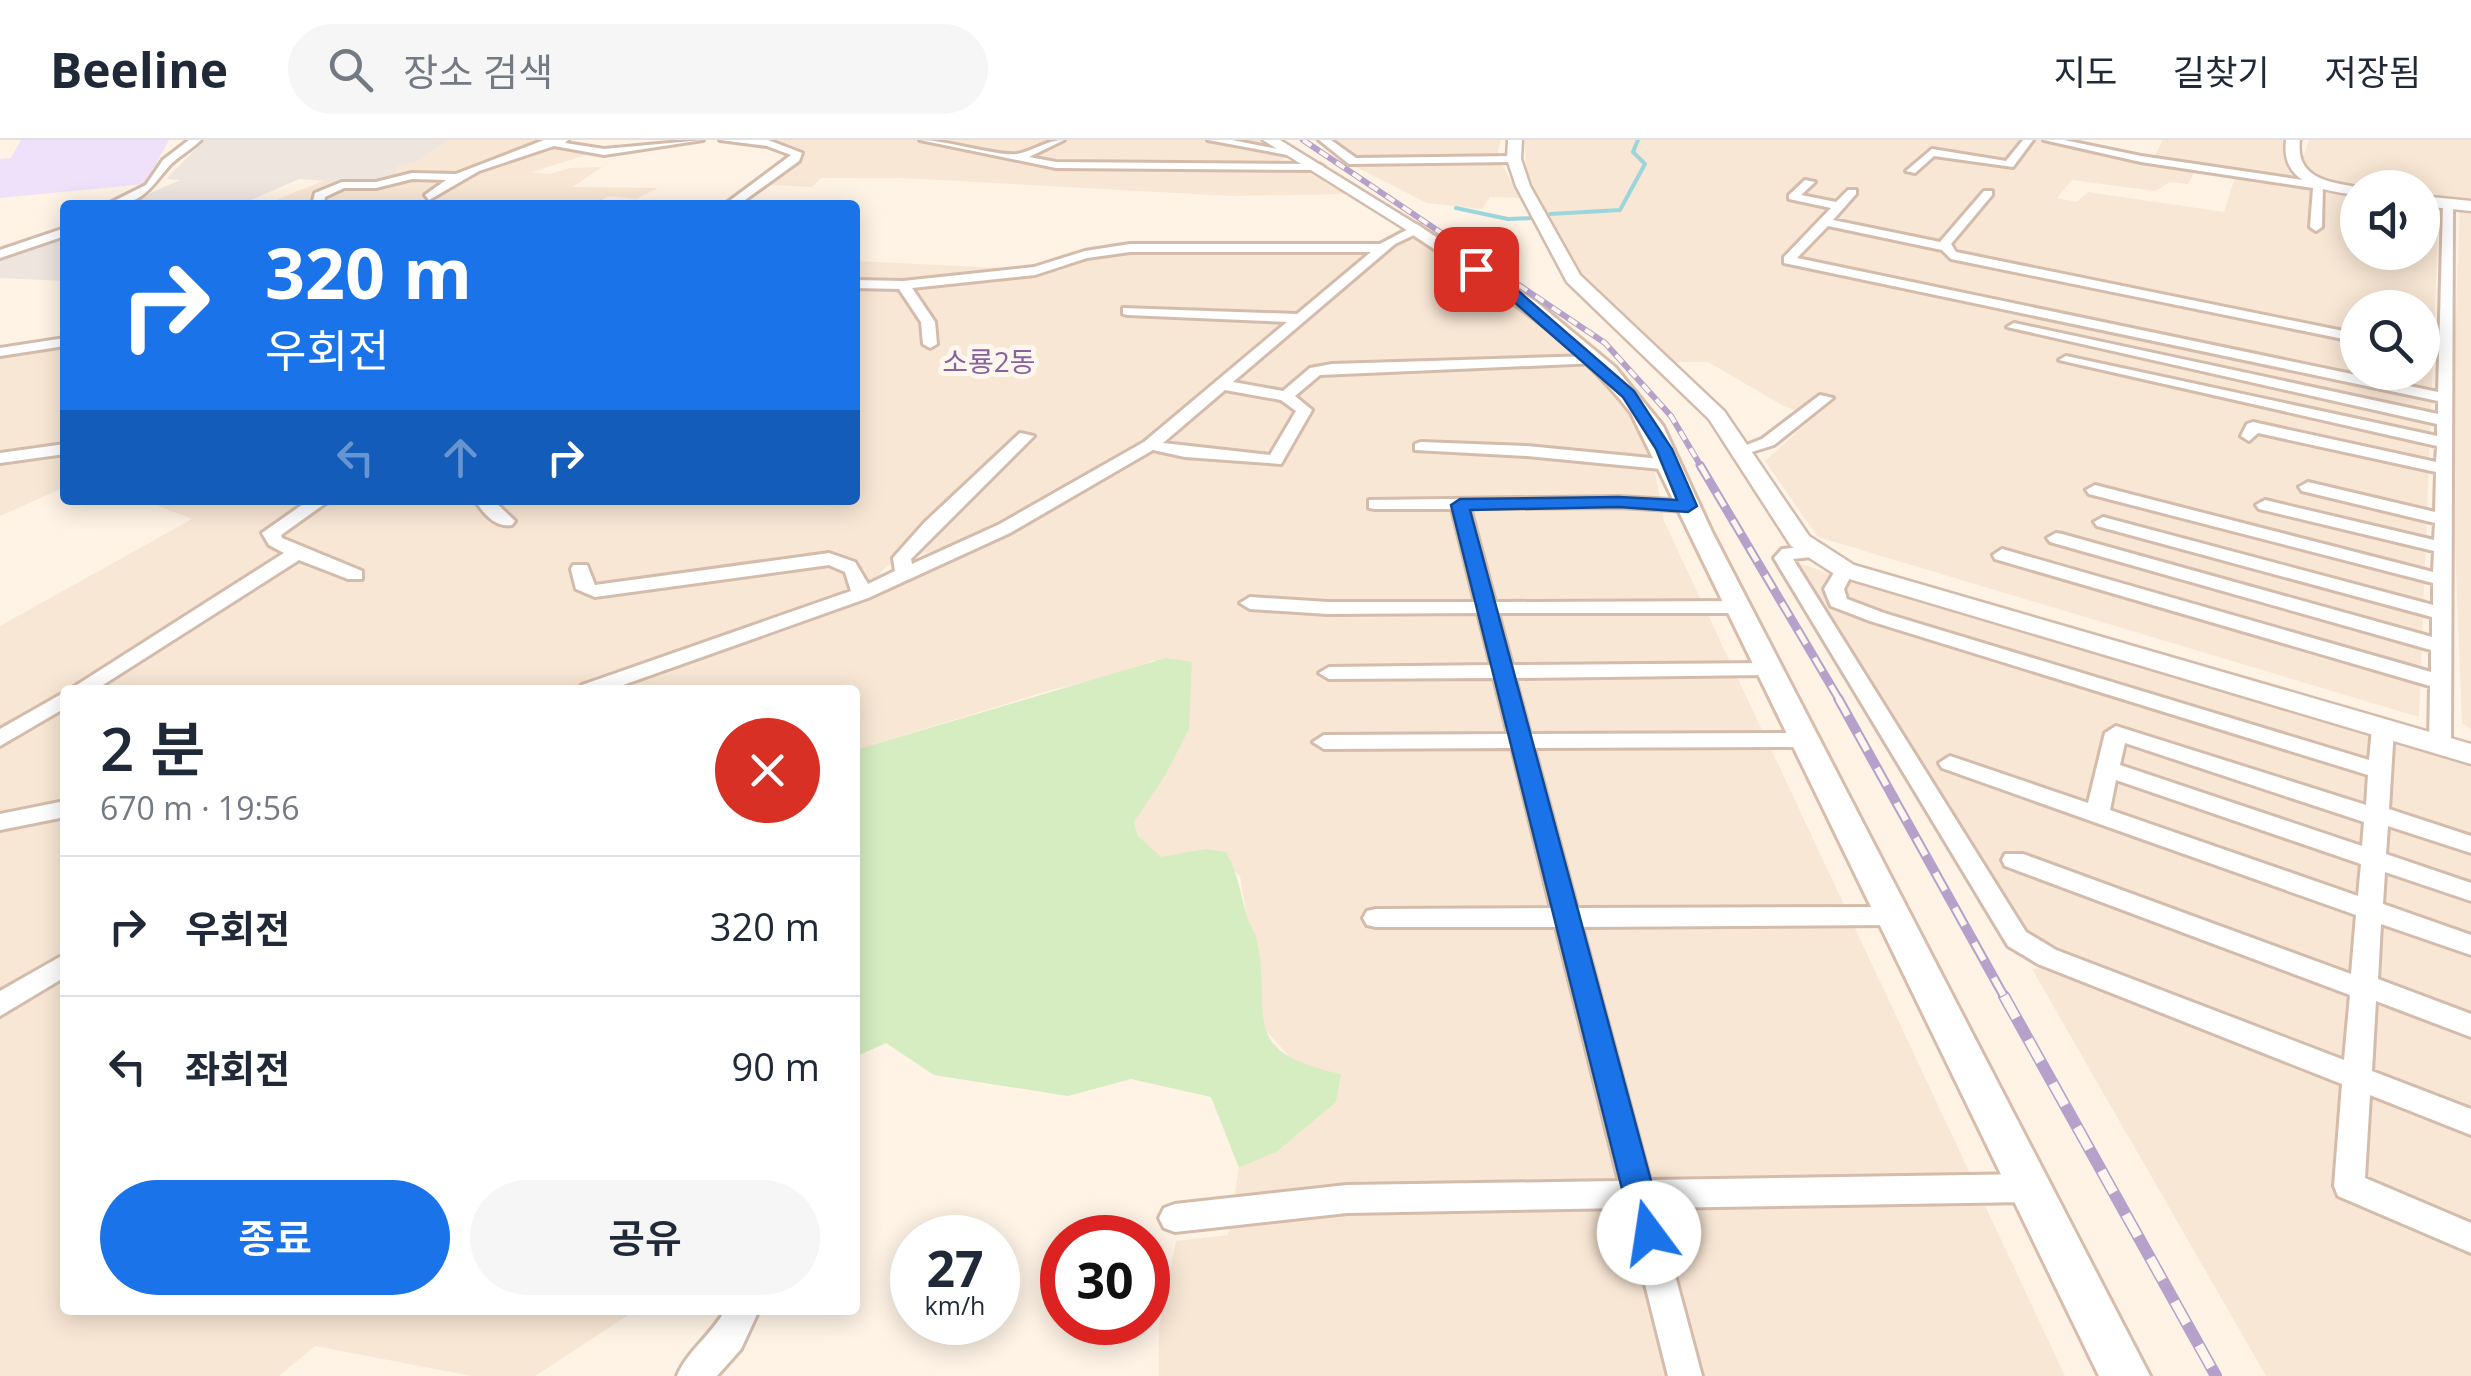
<!DOCTYPE html>
<html lang="ko">
<head>
<meta charset="utf-8">
<style>
  body { margin:0; font-family:"Open Sans","Noto Sans KR",sans-serif; background:#f6f6f7; color:#1f2937; height:100vh; display:flex; flex-direction:column; font-size:38px; white-space:nowrap }
  * { box-sizing:border-box; margin:0 }
  p { font-size:32px; color:#747a83 }
  .icon { flex:none; width:55px; height:55px; fill:none; stroke:currentColor; stroke-width:2; stroke-linecap:round; stroke-linejoin:round }
  .map { position:relative; flex:1; overflow:hidden }
  .sheet { position:absolute; left:60px; top:545px; width:800px; height:630px; display:flex; flex-direction:column; background:#fff; border-radius:10px; box-shadow:0 5px 25px #0003 }
  .sheet>* { flex:none }
  .top-card { position:absolute; left:60px; top:60px; width:800px; height:305px; border-radius:10px; box-shadow:0 5px 25px #0003; background:#1a73e8; color:#fff; overflow:hidden }
  .controls { position:absolute; left:2340px; top:30px; display:grid; gap:20px }
  .controls a { display:grid; place-items:center; width:100px; height:100px; border-radius:50%; background:#fff; box-shadow:0 5px 25px #0003; font-size:50px }
  .speed { position:absolute; left:890px; top:1075px; display:flex; gap:20px; font-size:50px; font-weight:700; text-align:center }
  .speed>* { display:grid; place-content:center; width:130px; height:130px; border-radius:50%; background:#fff; box-shadow:0 5px 25px #0003; line-height:1 }
  .speed small { font-size:25px; font-weight:400 }
  .speed .limit { border:15px solid #d22; background:#fff; color:#111 }
  .pin { position:absolute; display:grid; place-items:center; width:85px; height:85px; color:#fff; margin:-42px; border-radius:20px; box-shadow:0 5px 15px #0006 }
  .me { position:absolute; width:110px; margin:-55px; rotate:346deg; stroke-linejoin:round; filter:drop-shadow(0 0 8px #0008) }
  .turn { display:flex; align-items:center; gap:35px; height:210px; padding:0 40px; font-size:45px }
  .turn .icon { width:130px; height:130px; stroke-width:2.5 }
  .turn b { display:block; font-size:70px; line-height:85px }
  .lanes { display:flex; align-items:center; height:95px; padding:0 40px; background:#0003; justify-content:center; gap:50px; direction:ltr }
  .lanes .off { opacity:.35 }
  .round { display:grid; place-items:center; flex:none; width:105px; height:105px; border-radius:52px; background:#f6f6f7 }
  .headline { display:flex; align-items:center; justify-content:space-between; height:170px; padding:0 40px }
  h1 { font-size:60px; font-weight:600; line-height:75px }
  .button { display:flex; gap:20px; margin-top:auto; padding:20px 40px }
  .button a { flex:1; height:115px; border-radius:60px; background:#1a73e8; color:#fff; font-size:40px; font-weight:600; line-height:115px; text-align:center }
  .button a+a { background:#f6f6f7; color:#1f2937 }
  ul { padding:0; list-style:none }
  li { display:flex; align-items:center; gap:30px; height:140px; padding:0 40px; border-top:2px solid #e0e1e3 }
  li div { flex:1 }
  li b { display:block; font-size:38px }
  li em { font-style:normal }
  header { display:flex; align-items:center; gap:60px; box-sizing:border-box; height:140px; padding:0 50px; background:#fff; border-bottom:2px solid #e0e1e3 }
  header strong { font-size:48px }
  nav { display:flex; gap:55px; margin-inline-start:auto; font-size:35px }
  .search { width:700px; height:90px; background:#f6f6f7; display:flex; align-items:center; gap:25px; box-sizing:border-box; padding:0 35px; border-radius:55px; color:#747a83; font-size:38px }
  .map>svg:first-child { display:block }
</style>
</head>
<body>
<header>
<strong>Beeline</strong>
<div class="search"><svg class="icon" aria-label="search" viewBox="0 0 24 24"><circle cx="10" cy="10" r="6"/><path d="M15 15l6 6"/></svg>장소 검색</div>
<nav><a>지도</a><a>길찾기</a><a>저장됨</a></nav>
</header>
<div class="map">
<svg width="2471" height="1236" viewBox="0 0 2471 1236">
  <rect width="100%" height="100%" fill="#fef3e5"/>
  <g fill="#f9e7d5" fill-rule="evenodd">
    <path d="M447,0H546L586,15L532,32L550,34L570,28L602,27L573,47L658,48L636,59L609,56L592,65H322L319,52L313,58L315,65H263L326,40L345,43L395,39L397,27L418,21Z"/>
    <path d="M742,0H920L1052,26L1310,29L1347,54L1232,56L901,38H821L812,47L769,45L776,35L804,17L802,13L786,4Z"/>
    <path d="M934,0H1267L1291,15L1271,25L1057,24Z"/>
    <path d="M1314,0H1501L1497,15L1520,58L1490,57L1482,69L1427,63L1346,22Z"/>
    <path d="M1524,0H2043L2197,28L2188,44L2170,42L2155,51L2072,40L2057,58L2077,62L2088,52L2224,72L2236,34L2357,52L2358,112H2422L2423,63L2439,65L2419,577L1818,397L1765,321L1813,278L1782,265L1708,222H1676L1595,154L1574,126L1528,44ZM2358,168H2422V232H2358Z"/>
    <path d="M2163,0H2287L2283,14L2293,34L2284,39L2153,19Z"/>
    <path d="M2309,0H2471V61L2423,52L2422,48H2358L2323,43L2310,36L2302,21Z"/>
    <path d="M2460,68H2471V589L2462,583L2451,304Z"/>
    <path d="M1405,99H1425L1501,148L1613,247L1624,262L1652,316L1664,381L2065,1236H1159V1187L1176,1101L1228,1095L1239,1028L1278,1011L1336,962L1340,934L1296,924L1261,885L1257,800L1247,777L1240,736L1205,709L1161,718L1138,696L1134,682L1189,589L1188,546L1154,520L1122,533L1048,551L855,610V550H602L867,456L1059,361L1232,245L1276,202L1396,102Z"/>
    <path d="M1172,109L1364,113V120L1144,305L1062,354L977,396L887,426L871,444L579,550H65V660L0,672V486L192,379L143,360H855V146L1037,132L1119,111Z"/>
    <path d="M855,121L1001,128L999,133L926,142L855,143Z"/>
    <path d="M65,203V306L0,316V214Z"/>
    <path d="M65,312V347L0,376V321Z"/>
    <path d="M1796,422L1865,446L2471,625V1236H2266L2032,829L2046,827Z"/>
    <path d="M65,675V818L0,858V686Z"/>
    <path d="M65,834V1170H636L535,1236H472L315,1206L279,1236H0V875Z"/>
  </g>
  <g fill="#eee5df">
    <path d="M205,0H447L418,21L397,27L395,39L371,44L299,39L251,60L258,62L252,65H123L180,40L166,39Z"/>
    <path d="M65,94V141L0,138V120Z"/>
  </g>
  <path fill="#f0e1fb" d="M21,0H169L145,44L0,58V19L11,18Z"/>
  <path fill="#d5edc1" d="M1166,518L1192,522L1189,589L1166,634L1134,682L1138,696L1161,717L1205,709L1226,712C1239,735 1240,755 1248,779C1250,786 1256,793 1257,801C1273,879 1235,910 1341,934L1336,962L1278,1011L1239,1028L1211,957L1131,939L1068,956L934,935L886,903L855,917V610Z"/>
  <g fill="none" stroke-linecap="round" stroke-linejoin="round">
    <g stroke="#9cd6dd" stroke-width="4">
      <path d="M1456,68L1508,79L1534,78"/>
      <path d="M1550,74L1620,70L1645,24L1633,12L1638,0"/>
    </g>
    <g stroke="#d4bcac" stroke-width="6">
      <g id="minor">
        <path d="M189,0H201C192,9 179,16 170,25C149,49 143,65 106,65L146,45L163,20Z"/>
        <path d="M544,0H568L565,3L604,9L703,0L604,15L554,6L479,31L429,60L425,55L446,40L412,39L376,48H344L325,57L324,65H312L315,53L342,42H376L412,33L456,34Z"/>
        <path d="M720,0H768L802,13L799,21L738,65H724L791,15L767,6Z"/>
        <path d="M920,0C947,0 998,17 1017,14C1034,11 1046,0 1064,0L1029,17L1056,22L1319,24L1324,27L1319,30L1056,28Z"/>
        <path d="M1208,0H1232L1298,13L1293,16Z"/>
        <path d="M1319,0H1331L1356,18L1514,16L1519,19L1514,22L1349,24Z"/>
        <path d="M2023,0H2033L2013,27L1934,16L1915,33L1906,31L1932,9L2006,21Z"/>
        <path d="M2044,0H2064L2141,16L2323,43L2322,87L2316,91L2310,87L2313,48L2141,22Z"/>
        <path d="M1805,40L1815,42L1801,55L1836,62L1848,50H1856V54L1833,80L1940,102L1984,51H1992V55L1951,104L1956,112L2358,194V202L1951,119L1942,110L1828,86L1797,118L2438,252L2443,64L2453,62L2451,604L2448,609H2432L2429,604L2430,546L1995,419L1993,415L2002,409L2009,411L2431,532V510L2050,402L2047,398L2056,393L2062,394L2432,497V477L2097,386L2094,382L2103,377L2433,465V443L2089,354L2086,350L2095,345L2433,432L2434,411L2259,369L2256,365L2265,360L2434,400L2435,383L2302,351L2299,347L2308,342L2435,372L2436,332L2258,293L2249,301L2241,296L2247,284L2253,282L2436,322L2437,306L2059,220L2066,216L2437,296V284L2007,187L2014,183L2438,274V261L1784,123V117L1831,68L1789,59V55Z"/>
        <path d="M1416,85L1420,86V92L1395,104L1233,242L1283,251L1310,228L1332,224L1592,216L1599,220L1597,223L1320,235L1295,256L1312,270L1281,324L1185,317L1153,310L1010,393L868,458L609,550H578L582,545L851,451L845,432L829,425L595,457L576,449L571,429L573,425H587L595,445L829,413L855,422L868,444L895,431L893,418L925,382L1020,293L1034,296L911,419L912,424L998,385L1144,302L1287,182L1128,175L1123,174V168L1297,174L1371,112H1130L1087,118L1035,135L912,148L935,182L937,204L930,208L923,204L921,182L899,149L855,148V140L903,141L1034,127L1085,111L1130,104H1380ZM1225,250L1281,260L1296,271L1270,315L1163,303Z"/>
        <path d="M65,88V96L0,118V110Z"/>
        <path d="M65,198V206L0,216V208Z"/>
        <path d="M1820,255L1833,258L1774,305L1742,315L1734,310L1762,299Z"/>
        <path d="M1421,302L1527,306L1671,320L1679,325L1671,330L1527,316L1415,310V304Z"/>
        <path d="M65,304V314L0,323V313Z"/>
        <path d="M1619,357L1688,361L1697,366L1688,371L1619,367L1470,368L1495,462L1737,461L1747,467L1737,473H1498L1512,525L1768,523L1778,529L1768,535L1515,538L1530,594L1804,593L1815,600L1804,607L1534,608L1577,768L1892,767L1901,769L1905,776L1901,783L1892,785L1582,787L1650,1040L2030,1034L2041,1038L2045,1048L2041,1058L2030,1062L1657,1068L1702,1236H1668L1626,1068L1347,1073L1175,1092L1164,1088L1159,1078L1164,1068L1175,1064L1347,1045L1619,1041L1556,787H1376L1367,785L1363,778L1367,771L1376,769L1551,768L1512,608L1324,609L1313,602L1324,595L1508,594L1494,538L1329,539L1319,533L1329,527L1491,525L1478,473L1328,474L1250,469L1240,463L1250,457L1328,462H1475L1452,369H1375L1369,368V360Z"/>
        <path d="M309,360H330L281,395L282,398L362,431V439H348L299,420L95,550H69L284,413L269,405L262,393Z"/>
        <path d="M475,360H493L515,381L512,385C495,388 483,373 475,360Z"/>
        <path d="M1814,406L1823,412L1821,416L1793,419L2026,792L2056,810L2344,920L2350,855L2005,726L2002,720L2005,714H2023L2351,834L2356,775L1942,628L1939,623L1950,616L2088,663L2105,593L2116,586L2366,665L2368,635L1870,481L1831,466L1824,449L1838,426H1852L1854,430L1844,449L1847,459L1884,473L2369,620L2372,588L2383,581L2391,583L2394,588L2389,669L2471,696V713L2388,686L2386,714L2471,743V761L2385,732L2383,764L2471,795V815L2381,784L2378,839L2471,874V897L2376,861L2372,931L2471,969V995L2370,955L2365,1038L2471,1083V1113L2338,1056L2334,1046L2342,944L2038,824L2008,806L1774,418L1782,409ZM2125,603L2364,682L2362,706L2120,625ZM2116,640L2361,724L2358,756L2110,670Z"/>
        <path d="M65,552V568L0,606V589Z"/>
        <path d="M65,661V677L0,690V674Z"/>
        <path d="M65,814V837L0,876V851Z"/>
        <path d="M725,1170H759L741,1209L717,1236H677C687,1211 712,1195 725,1170Z"/>
      </g>
    </g>
    <g stroke="#d4bcac" stroke-width="5">
      <g id="tertiary">
        <path d="M1263,0H1280L1424,89L1410,92Z"/>
        <path d="M1508,0H1522L1521,19L1530,46L1580,135L1724,271L1809,396L1854,425L2471,604V624L1836,435L1791,406L1709,279L1567,142L1516,46L1507,19Z"/>
        <path d="M2286,0H2300C2295,40 2331,42 2362,48H2358V55C2323,51 2280,44 2286,0Z"/>
        <path d="M2422,56L2471,61V71L2422,66Z"/>
      </g>
    </g>
    <g stroke="#d9bdab" stroke-width="6">
      <path id="secondary" d="M1416,84L1535,161L1615,227L1663,286L1712,392L2150,1236H2099L1631,273C1573,197 1488,145 1410,93V85Z"/>
    </g>
    <use href="#minor" fill="#fff" fill-rule="evenodd"/>
    <use href="#tertiary" fill="#fff" fill-rule="evenodd"/>
    <use href="#secondary" fill="#fff" fill-rule="evenodd"/>
    <g stroke="#b5a1c9" stroke-width="6">
      <path id="rail-far3" d="M1303,0L1605,203L1671,276L1702,328"/>
    </g>
    <g stroke="#b5a1c9" stroke-width="9">
      <path id="rail-far2" d="M1700,325L1840,561"/>
    </g>
    <g stroke="#b5a1c9" stroke-width="10">
      <path id="rail-far1" d="M1838,558L2005,858"/>
    </g>
    <g stroke="#b5a1c9" stroke-width="12">
      <path id="rail" d="M2004,856L2216,1236"/>
    </g>
    <use href="#rail-far3" stroke="#fff7ed" stroke-width="4" stroke-dasharray="10" stroke-linecap="butt"/>
    <use href="#rail-far2" stroke="#fff7ed" stroke-width="5" stroke-dasharray="16" stroke-linecap="butt"/>
    <use href="#rail-far1" stroke="#fff7ed" stroke-width="6" stroke-dasharray="20" stroke-linecap="butt"/>
    <use href="#rail" stroke="#fff7ed" stroke-width="9" stroke-dasharray="25" stroke-linecap="butt"/>
  </g>
  <path fill="#1a73e8" stroke="#114b97" stroke-width="2.5" d="M1476,125L1515,148L1634,251L1672,309L1697,366L1688,372L1619,367L1470,370L1665,1093L1661,1103L1649,1107L1638,1103L1633,1093L1451,365L1460,359L1619,357L1677,360L1656,309L1623,257L1505,154L1471,132L1469,129Z"/>
  <g text-anchor="middle" stroke-width="10" stroke-linejoin="round" paint-order="stroke">
    <g font-size="28" fill="#87629e" stroke="#fff7ed">
      <text x="989" y="232">소룡2동</text>
    </g>
  </g>
</svg>
<div class="controls">
<a><svg class="icon" aria-label="sound" viewBox="0 0 24 24"><path d="M4 9h4l5-4v14l-5-4H4zM17 9q2 3 0 6"/></svg></a>
<a><svg class="icon" aria-label="search" viewBox="0 0 24 24"><circle cx="10" cy="10" r="6"/><path d="M15 15l6 6"/></svg></a>
</div>
<div class="speed"><div>27<small>km/h</small></div><div class="limit">30</div></div>
<div class="pin" style="left:1476px;top:129px;background:#d93025"><svg class="icon" aria-label="arrive" viewBox="0 0 24 24"><path d="M6 21V4h12l-3 4 3 4H6"/></svg></div>
<svg class="me" style="left:1649px;top:1093px" viewBox="-20 -20 40 40"><circle r="19" fill="#fff"/><path d="M0-13L10 11 0 6-10 11z" fill="#1a73e8"/></svg>
<div class="top-card">
<div class="turn"><svg class="icon" aria-label="right" viewBox="0 0 24 24"><path d="M7 20v-9h11M14 6l5 5-5 5"/></svg><div><b>320 m</b>우회전</div></div>
<div class="lanes"><svg class="icon off" aria-label="left" viewBox="0 0 24 24"><path d="M17 20v-9H6M10 6l-5 5 5 5"/></svg><svg class="icon off" aria-label="ahead" viewBox="0 0 24 24"><path d="M12 20V5M6 11l6-6 6 6"/></svg><svg class="icon" aria-label="right" viewBox="0 0 24 24"><path d="M7 20v-9h11M14 6l5 5-5 5"/></svg></div>
</div>
<section class="sheet">
<div class="headline"><div><h1>2 분</h1><p>670 m · 19:56</p></div><a class="round" style="background:#d93025;color:#fff"><svg class="icon" aria-label="close" viewBox="0 0 24 24"><path d="M6 6l12 12M18 6L6 18"/></svg></a></div>
<ul>
<li><svg class="icon" aria-label="right" viewBox="0 0 24 24"><path d="M7 20v-9h11M14 6l5 5-5 5"/></svg><div><b>우회전</b></div><em>320 m</em></li>
<li><svg class="icon" aria-label="left" viewBox="0 0 24 24"><path d="M17 20v-9H6M10 6l-5 5 5 5"/></svg><div><b>좌회전</b></div><em>90 m</em></li>
</ul>
<div class="button"><a>종료</a><a>공유</a></div>
</section>
</div>
</body>
</html>
